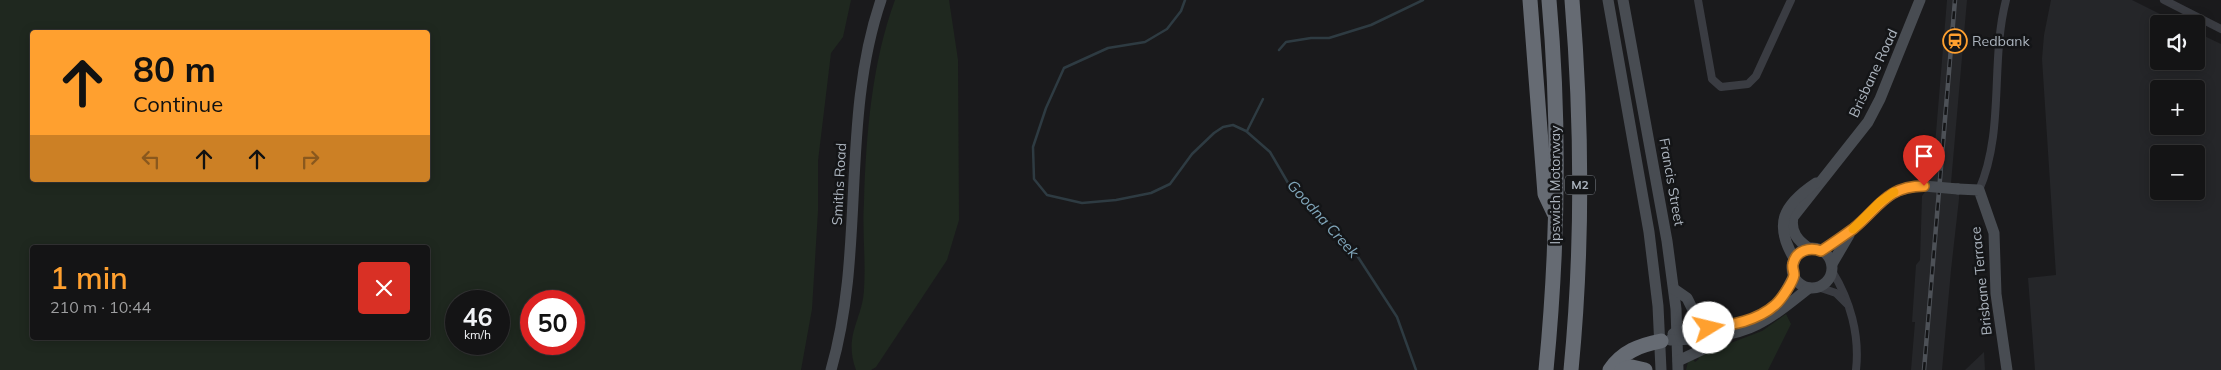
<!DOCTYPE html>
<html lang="en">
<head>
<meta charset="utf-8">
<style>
  body { margin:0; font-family:Mulish,sans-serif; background:#212122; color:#f1f3f6; height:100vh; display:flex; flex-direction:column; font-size:19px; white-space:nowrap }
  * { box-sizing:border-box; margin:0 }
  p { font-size:16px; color:#9d9ea0 }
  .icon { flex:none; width:28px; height:28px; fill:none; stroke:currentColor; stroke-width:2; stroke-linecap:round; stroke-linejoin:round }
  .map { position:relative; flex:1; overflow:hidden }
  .drawer { position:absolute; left:30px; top:245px; width:400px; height:95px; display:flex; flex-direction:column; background:#141415; border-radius:5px; box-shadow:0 2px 12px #0003,0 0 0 1px #333334 }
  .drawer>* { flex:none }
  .guide { position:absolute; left:30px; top:30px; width:400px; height:152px; border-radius:5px; box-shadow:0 2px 12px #0003,0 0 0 1px #333334; background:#ffa02f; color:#111; overflow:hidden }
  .fabs { position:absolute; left:2150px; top:15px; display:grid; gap:10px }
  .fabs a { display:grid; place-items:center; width:55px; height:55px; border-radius:5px; background:#141415; box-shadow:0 2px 12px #0003,0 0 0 1px #333334; font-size:25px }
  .speed { position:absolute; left:445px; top:290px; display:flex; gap:10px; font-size:25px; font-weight:700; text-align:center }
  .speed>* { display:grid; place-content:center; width:65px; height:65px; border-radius:50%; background:#141415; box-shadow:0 2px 12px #0003,0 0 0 1px #333334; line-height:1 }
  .speed small { font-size:12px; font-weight:400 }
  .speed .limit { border:8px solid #d22; background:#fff; color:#111 }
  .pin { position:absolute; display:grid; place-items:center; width:42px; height:42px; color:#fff; margin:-51px -21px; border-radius:50% 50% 50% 0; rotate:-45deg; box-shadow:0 0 5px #0007 }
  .pin .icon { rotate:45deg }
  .me { position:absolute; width:55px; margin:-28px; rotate:81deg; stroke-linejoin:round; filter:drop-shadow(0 0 4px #0008) }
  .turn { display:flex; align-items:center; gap:18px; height:105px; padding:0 20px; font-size:22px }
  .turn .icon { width:65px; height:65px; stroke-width:2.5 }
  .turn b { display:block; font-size:35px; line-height:42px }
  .lanes { display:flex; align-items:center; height:48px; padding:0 20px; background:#0003; justify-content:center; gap:25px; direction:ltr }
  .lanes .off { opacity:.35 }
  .round { display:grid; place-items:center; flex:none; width:52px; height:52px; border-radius:5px; background:#212122 }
  .overview { display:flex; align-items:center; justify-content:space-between; height:85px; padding:0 20px }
  h1 { font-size:30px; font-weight:600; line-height:38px; color:#ffa02f }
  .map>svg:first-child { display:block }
</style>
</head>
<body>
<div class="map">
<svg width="2221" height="370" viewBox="0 0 2221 370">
  <rect width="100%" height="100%" fill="#1a1a1c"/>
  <g fill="#252629" fill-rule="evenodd">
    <path d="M1947,0H1967L1951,183H1959V199L1951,270L1942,370H1911L1915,322H1912L1916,265L1920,260L1922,196L1925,192V181L1923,176L1933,169Z"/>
    <path d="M2051,0H2132L2180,24H2159V61H2196V32L2221,44V370H2035L2028,278L2056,275L2042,59L2044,35ZM2159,89H2196V126H2159ZM2159,154H2196V191H2159Z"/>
    <path d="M1984,352L1985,370H1965Z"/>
  </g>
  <g fill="#1f281f" fill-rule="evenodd">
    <path d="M0,0H851L843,37L831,53L818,161V211L812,309L801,370H0ZM32,32H428V180H32ZM32,248H428V338H32ZM456,301H499V344H456ZM531,301H574V344H531Z"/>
    <path d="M895,0H949L958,60L959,220L947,260L876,367L871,370H856C843,335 863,319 864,289C866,260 862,231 864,202C866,135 872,62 895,0Z"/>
    <path d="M1786,314L1791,324L1768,370H1686L1688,362L1692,358L1695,362L1699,359L1697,356L1762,331Z"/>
  </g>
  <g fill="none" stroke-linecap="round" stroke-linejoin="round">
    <g stroke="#2e3b42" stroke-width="2.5">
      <path d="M1185,0L1181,11L1167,29L1145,42L1108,48L1064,68L1046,108L1033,147L1034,179L1047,195L1082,203L1116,200L1151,193L1170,184L1192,154L1214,133L1223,127L1233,125L1246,131L1270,152L1291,188L1306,204L1332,225L1358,257L1397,317L1416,370"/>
      <path d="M1279,50L1286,42L1311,38H1329L1371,25L1423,0"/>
      <path d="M1247,131L1263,99"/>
    </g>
    <g stroke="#3a3c42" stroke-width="8">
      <path d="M1698,0L1712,79L1721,87L1748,84L1756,76L1791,0"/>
      <path d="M2164,0L2221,29"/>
      <path d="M1979,190C2005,131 1990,62 2006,0"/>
      <path d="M1832,271C1850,300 1860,335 1856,370"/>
      <path d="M1818,287L1836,293L1847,304"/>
    </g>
    <g stroke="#484c52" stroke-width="11">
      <path d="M1608,0L1649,232L1658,306L1661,370"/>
      <path d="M1623,0L1667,241L1676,309L1678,370"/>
      <path d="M1958,189L1979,190L1994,233L1996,294L2007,370"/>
      <circle cx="1812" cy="268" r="20"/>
      <path d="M1810,249C1798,241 1790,232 1793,217L1868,122L1880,99L1920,0"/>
      <path d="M1821,251C1832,244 1843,236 1853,229C1879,208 1886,187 1924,186"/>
      <path d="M1795,260C1773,224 1783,205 1816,183"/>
      <path d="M1832,264L1849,235"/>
      <path d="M1674,289L1687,298L1696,316L1709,328"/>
      <path d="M1673,334L1677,331C1710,328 1753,328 1778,303C1785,295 1788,285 1794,276"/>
      <path d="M1670,340C1698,339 1733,337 1758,324C1777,315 1793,300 1809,288"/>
      <path d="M1678,361L1714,344L1723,335"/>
      <path d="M831,370C866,249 840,120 881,0"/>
    </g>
    <g stroke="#666b73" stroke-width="15">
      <path d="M1530,0L1545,194L1554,213"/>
      <path d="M1546,370C1558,247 1560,123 1549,0"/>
      <path d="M1571,370C1583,247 1582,123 1572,0"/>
      <path d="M1610,370C1622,352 1640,345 1661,341"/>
      <path d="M1622,370L1632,367L1645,370"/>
    </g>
    <g stroke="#4d5157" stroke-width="4.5">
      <path id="rail" d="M1924,370L1955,0"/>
    </g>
    <use href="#rail" stroke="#141517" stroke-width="2.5" stroke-dasharray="8" stroke-linecap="butt"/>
    <path stroke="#484c52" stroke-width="11" d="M1924,186L1958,189"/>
  </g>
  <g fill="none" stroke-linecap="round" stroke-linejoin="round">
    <g stroke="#a6681f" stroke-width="12">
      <path id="route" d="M1709,328C1732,325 1757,321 1775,305C1781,300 1793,282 1794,275C1794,271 1792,268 1793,264C1796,250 1810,247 1821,251C1832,244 1843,236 1853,229C1879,208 1886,186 1924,186"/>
    </g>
    <use href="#route" stroke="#ffa02f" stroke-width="9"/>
    <path stroke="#f59e0b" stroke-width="9" d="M1853,229L1880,202L1894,192"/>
  </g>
  <defs>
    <g id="station-ring" transform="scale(1.25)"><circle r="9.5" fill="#141517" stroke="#ffa02f" stroke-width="1.5"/><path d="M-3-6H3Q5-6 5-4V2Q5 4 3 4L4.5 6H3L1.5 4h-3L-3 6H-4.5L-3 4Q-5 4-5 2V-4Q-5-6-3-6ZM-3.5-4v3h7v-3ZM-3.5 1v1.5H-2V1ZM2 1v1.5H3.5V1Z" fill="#ffa02f"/></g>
  </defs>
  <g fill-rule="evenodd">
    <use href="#station-ring" x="1955" y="41"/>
  </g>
  <g text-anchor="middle" stroke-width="5" stroke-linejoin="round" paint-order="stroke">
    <rect fill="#141517" stroke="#7e848b" stroke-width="1" x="1565" y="175.5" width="30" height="19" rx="4"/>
    <g font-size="12" font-weight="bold" fill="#abb3bd">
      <text x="1580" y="189">M2</text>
    </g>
    <g font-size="14" fill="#abb3bd" stroke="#141517" text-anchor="start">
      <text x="1972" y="46">Redbank</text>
    </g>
    <g font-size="14" fill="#abb3bd" stroke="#141517">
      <text transform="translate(1873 73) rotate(-65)" y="5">Brisbane Road</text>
      <text transform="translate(1672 182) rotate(80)" y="5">Francis Street</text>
      <text transform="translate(839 184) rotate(-87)" y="5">Smiths Road</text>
      <text transform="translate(1555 185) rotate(-90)" y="5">Ipswich Motorway</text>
      <text transform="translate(1981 281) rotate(-96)" y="5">Brisbane Terrace</text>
    </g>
    <g font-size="15" font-style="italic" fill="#80a6ba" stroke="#141517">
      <text transform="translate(1323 219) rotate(48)" y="5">Goodna Creek</text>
    </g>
  </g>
</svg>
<div class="fabs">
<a><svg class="icon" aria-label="sound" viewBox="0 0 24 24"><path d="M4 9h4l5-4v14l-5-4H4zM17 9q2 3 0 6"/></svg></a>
<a>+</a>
<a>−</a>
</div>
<div class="speed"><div>46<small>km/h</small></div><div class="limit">50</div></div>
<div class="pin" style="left:1924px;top:186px;background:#d93025"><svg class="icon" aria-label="arrive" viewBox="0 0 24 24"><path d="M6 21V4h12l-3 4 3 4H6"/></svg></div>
<svg class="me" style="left:1709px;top:328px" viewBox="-20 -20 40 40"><circle r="19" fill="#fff"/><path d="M0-13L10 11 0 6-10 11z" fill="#ffa02f"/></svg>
<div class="guide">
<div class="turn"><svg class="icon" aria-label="ahead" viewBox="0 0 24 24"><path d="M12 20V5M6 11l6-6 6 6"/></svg><div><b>80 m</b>Continue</div></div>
<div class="lanes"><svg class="icon off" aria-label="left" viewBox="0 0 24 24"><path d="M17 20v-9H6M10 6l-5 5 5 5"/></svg><svg class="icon" aria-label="ahead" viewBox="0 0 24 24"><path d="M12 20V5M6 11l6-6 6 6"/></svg><svg class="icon" aria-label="ahead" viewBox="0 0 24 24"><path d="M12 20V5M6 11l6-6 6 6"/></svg><svg class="icon off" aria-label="right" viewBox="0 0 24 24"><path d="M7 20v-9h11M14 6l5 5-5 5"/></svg></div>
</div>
<section class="drawer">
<div class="overview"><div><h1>1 min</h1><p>210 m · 10:44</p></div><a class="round" style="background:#d93025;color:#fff"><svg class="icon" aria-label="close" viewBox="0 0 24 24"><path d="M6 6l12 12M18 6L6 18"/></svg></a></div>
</section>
</div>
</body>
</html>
